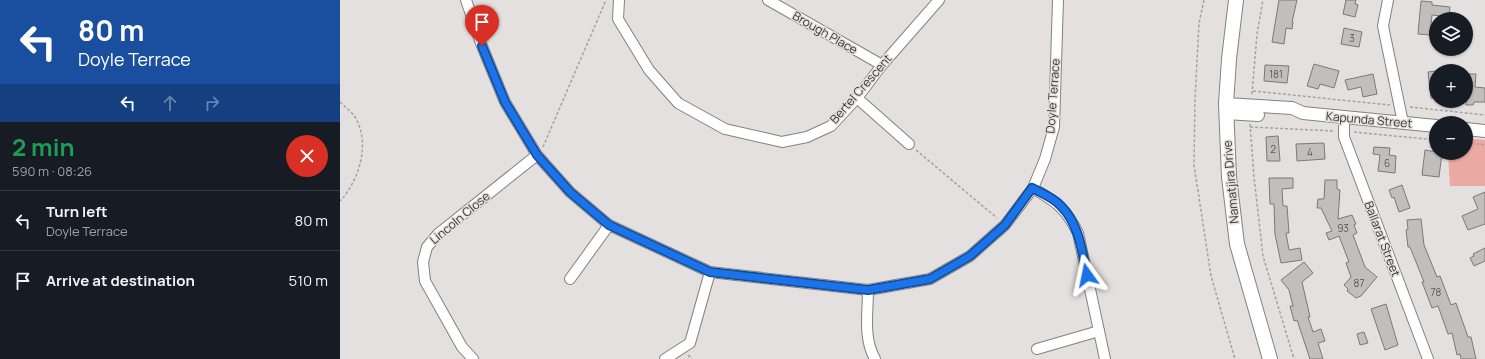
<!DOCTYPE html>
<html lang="en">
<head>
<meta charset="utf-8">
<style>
  body { margin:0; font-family:Manrope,sans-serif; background:#242831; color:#f1f3f6; height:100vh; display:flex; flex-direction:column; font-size:15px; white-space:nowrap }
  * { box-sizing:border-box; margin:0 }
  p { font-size:13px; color:#9ea1a6 }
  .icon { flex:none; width:22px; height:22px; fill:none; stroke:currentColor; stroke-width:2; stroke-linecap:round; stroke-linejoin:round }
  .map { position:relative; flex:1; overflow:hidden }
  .drawer { display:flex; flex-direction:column; background:#171b24; width:340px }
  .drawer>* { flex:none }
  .hud { background:#1a4fa0; color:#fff; overflow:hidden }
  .tools { position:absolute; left:1089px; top:12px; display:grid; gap:8px }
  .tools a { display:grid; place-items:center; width:44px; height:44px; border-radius:50%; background:#171b24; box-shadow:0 1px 3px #0004; font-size:20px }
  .pin { position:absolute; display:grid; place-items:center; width:34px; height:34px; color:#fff; margin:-41px -17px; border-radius:50% 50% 50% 0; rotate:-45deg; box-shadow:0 0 4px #0007 }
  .pin .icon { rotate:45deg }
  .me { position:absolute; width:44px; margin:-22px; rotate:348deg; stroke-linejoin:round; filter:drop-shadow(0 0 3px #0008) }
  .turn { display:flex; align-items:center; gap:14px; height:84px; padding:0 12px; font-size:18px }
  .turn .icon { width:52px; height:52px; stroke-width:2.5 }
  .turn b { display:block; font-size:28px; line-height:34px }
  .lanes { display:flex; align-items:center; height:38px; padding:0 12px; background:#0003; justify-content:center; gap:20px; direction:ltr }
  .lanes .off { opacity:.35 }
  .round { display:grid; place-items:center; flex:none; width:42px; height:42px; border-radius:21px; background:#242831 }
  .head { display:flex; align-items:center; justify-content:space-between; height:68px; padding:0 12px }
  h1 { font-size:24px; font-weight:700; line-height:30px; color:#1e9e55 }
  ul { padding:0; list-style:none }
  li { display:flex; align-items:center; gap:12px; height:60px; padding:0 12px; border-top:1px solid #363941 }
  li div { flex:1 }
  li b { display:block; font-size:15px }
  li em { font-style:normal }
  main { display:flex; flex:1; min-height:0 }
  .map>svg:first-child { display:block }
</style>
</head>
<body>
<main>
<section class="drawer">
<div class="hud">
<div class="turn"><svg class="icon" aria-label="left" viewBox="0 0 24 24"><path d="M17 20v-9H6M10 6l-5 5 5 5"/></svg><div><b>80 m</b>Doyle Terrace</div></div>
<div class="lanes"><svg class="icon" aria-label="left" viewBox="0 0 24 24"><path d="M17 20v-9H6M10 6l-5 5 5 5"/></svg><svg class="icon off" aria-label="ahead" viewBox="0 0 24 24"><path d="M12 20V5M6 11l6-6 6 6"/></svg><svg class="icon off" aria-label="right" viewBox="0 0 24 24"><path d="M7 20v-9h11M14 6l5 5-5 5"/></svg></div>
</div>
<div class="head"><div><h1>2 min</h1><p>590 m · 08:26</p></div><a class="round" style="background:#d93025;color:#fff"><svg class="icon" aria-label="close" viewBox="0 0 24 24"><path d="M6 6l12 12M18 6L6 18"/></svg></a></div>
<ul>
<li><svg class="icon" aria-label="left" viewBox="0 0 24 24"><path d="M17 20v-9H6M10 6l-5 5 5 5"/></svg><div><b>Turn left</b><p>Doyle Terrace</p></div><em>80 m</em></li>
<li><svg class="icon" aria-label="arrive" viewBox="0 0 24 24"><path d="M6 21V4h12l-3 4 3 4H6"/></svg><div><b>Arrive at destination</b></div><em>510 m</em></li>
</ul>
</section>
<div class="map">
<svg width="1145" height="359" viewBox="0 0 1145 359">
  <rect width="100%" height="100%" fill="#e5e0e0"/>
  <path fill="#eca8a2" d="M1126,138L1145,140V186H1110L1108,153H1126Z"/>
  <g fill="#c2bebd" stroke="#7c7878">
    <path d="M939,0H957L952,22H953L952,29L946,28L944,44L932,42Z"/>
    <path d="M1006,0H1016L1015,4L1018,5L1015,17L1003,14Z"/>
    <path d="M1081,1L1092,2V5L1110,7L1109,17L1092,15L1090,35L1078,34Z"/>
    <path d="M1004,28L1022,32L1019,47L1001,44Z"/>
    <path d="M974,64L999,71L994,88L980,84L978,89L967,86Z"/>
    <path d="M925,65L949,66L947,83L924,81Z"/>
    <path d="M1096,71V98H1091L1088,72Z"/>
    <path d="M1033,74L1037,94L1023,97L1021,87L1008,90L1005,80Z"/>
    <path d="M1126,74H1136L1135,87L1145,88V102H1134L1133,105H1126Z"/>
    <path d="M938,136L940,161H927L926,137Z"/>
    <path d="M984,143L985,159L957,161L956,144Z"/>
    <path d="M1034,147L1050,148L1049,155L1056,156L1055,173L1038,171L1040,155L1033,154Z"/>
    <path d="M1085,150L1102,153L1099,177L1082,175Z"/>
    <path d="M929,178H953V188L942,189L943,206H947L949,233H946L949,250L960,248L962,260L941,263L935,234L934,204H930Z"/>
    <path d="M985,180H997V189L1000,190L998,219L1012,215L1016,224L1014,225L1017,233L1013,235L1025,267L1037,277L1021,296L1016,298L1007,291L1008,289L1004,285L1011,277L1006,263L1009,262L999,236L989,240L986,233L992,231L981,208H977L978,199H984Z"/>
    <path d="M1062,185L1070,208L1059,212L1054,197L1052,198L1049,190Z"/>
    <path d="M1145,192V224L1128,230L1122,216L1138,209L1133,197Z"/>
    <path d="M1081,219L1084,245L1097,277L1100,276L1111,305L1116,303L1128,337H1131L1136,359H1121L1120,354L1117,355L1112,333L1108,334L1098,306L1092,308L1082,282H1084L1070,247H1068L1066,230L1068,229L1067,220Z"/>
    <path d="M1145,248V261L1134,266L1130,258L1134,256L1133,254Z"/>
    <path d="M964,262L973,273L962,282L970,317H968L973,332L981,329L985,341L978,343L983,359H970L957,320L954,321L950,306H953L949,290L941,280Z"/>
    <path d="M1046,304L1058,345L1045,350L1031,309Z"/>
    <path d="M1024,332L1028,343L1020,345L1017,334Z"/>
  </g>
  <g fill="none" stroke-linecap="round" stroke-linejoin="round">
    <g stroke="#858181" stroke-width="12">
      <g id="minor">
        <path d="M126,0L142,46L165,102L197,155L230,192L269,225L370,272L528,290L590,279L630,256L665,225L693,188L705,159L714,127L718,0"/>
        <path d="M279,0L278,19L309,70L338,103L385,129L442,142L467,137L491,126L517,98L542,65L599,0"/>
        <path d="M428,0L542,65"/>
        <path d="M1048,0L1043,26L1063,123"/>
        <path d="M517,98L569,144"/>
        <path d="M1004,117V137L1088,359"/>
        <path d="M693,188C717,203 725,207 738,233L765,359"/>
        <path d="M230,279L269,225"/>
        <path d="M528,290C528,313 523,338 535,359"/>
        <path d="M697,349L759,331"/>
        <path d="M133,359L122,347L85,281L83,262L87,247L98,234L197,155"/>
        <path d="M325,359L350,343L370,272"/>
      </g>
    </g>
    <g stroke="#858181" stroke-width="14">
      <g id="tertiary">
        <path d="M886,104L952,108L963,113L1096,126"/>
        <path d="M886,113L918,115"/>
        <path d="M1126,129L1145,131"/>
      </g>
    </g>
    <g stroke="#858181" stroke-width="16">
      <path id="secondary" d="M896,0L889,59L886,104L889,177L897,244L930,359"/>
    </g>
    <g stroke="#a6a2a2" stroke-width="1.5" stroke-dasharray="3 2" stroke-linecap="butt">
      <path d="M864,0L859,23L855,99L854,165L871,276L895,359"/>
      <path d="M913,91L1050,105"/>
      <path d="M912,94L917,34L923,0"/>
      <path d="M0,102C5,107 12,112 15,117C31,143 19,181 0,201"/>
      <path d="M1070,107L1145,115"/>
      <path d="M910,124L914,177L923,256L954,359"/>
      <path d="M910,127L994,131"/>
      <path d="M1014,132L1096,140"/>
      <path d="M1126,143L1145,145"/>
      <path d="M203,147L266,0"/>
      <path d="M576,150L657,218"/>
      <path d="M348,355L352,359"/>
    </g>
    <use href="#minor" stroke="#fff" stroke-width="10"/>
    <use href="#tertiary" stroke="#fff" stroke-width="12"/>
    <use href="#secondary" stroke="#fff" stroke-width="14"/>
  </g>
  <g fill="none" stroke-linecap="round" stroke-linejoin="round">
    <g stroke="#114b97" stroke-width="10">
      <path id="route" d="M142,46L165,102L197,155L230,192L269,225L370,272L528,290L590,279L630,256L665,225L692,188C702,193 714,198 721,206C739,224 742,251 747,275"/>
    </g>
    <use href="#route" stroke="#1a73e8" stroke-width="7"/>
  </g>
  <g text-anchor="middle" stroke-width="3" stroke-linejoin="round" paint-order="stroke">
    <g font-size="10" fill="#5a5858">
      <text x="1012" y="42">3</text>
      <text x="936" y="78">181</text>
      <text x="933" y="153">2</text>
      <text x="970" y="156">4</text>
      <text x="1047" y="167">6</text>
      <text x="1003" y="232">93</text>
      <text x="1019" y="287">87</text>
      <text x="1096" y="296">78</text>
    </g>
    <g font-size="12" fill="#383636" stroke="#e5e0e0">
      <text transform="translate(485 33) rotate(30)" y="4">Brough Place</text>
      <text transform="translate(521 89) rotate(-49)" y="4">Bertel Crescent</text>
      <text transform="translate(713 96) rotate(-86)" y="4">Doyle Terrace</text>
      <text transform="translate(1029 120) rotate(5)" y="4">Kapunda Street</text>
      <text transform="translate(891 182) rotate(-95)" y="4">Namatjira Drive</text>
      <text transform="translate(120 218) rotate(-40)" y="4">Lincoln Close</text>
      <text transform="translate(1042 239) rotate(69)" y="4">Ballarat Street</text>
    </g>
  </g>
</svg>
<div class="tools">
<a><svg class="icon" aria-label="layers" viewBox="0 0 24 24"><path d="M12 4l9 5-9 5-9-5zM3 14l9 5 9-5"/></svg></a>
<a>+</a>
<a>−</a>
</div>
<div class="pin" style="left:142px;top:46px;background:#d93025"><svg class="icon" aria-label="arrive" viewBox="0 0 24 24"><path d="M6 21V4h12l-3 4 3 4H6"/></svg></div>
<svg class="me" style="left:747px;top:275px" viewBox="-20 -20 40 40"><path d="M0-17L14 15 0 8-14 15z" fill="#1a73e8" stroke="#fff" stroke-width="4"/></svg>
</div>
</main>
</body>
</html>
